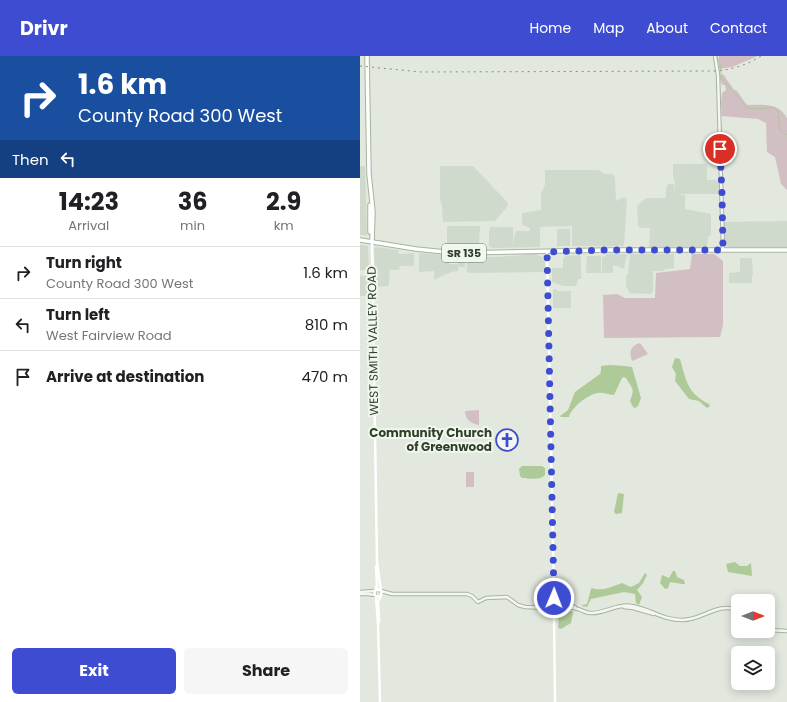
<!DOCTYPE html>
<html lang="en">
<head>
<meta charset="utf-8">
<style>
  body { margin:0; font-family:Poppins,sans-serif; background:#f6f6f6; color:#202124; height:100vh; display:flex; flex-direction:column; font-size:15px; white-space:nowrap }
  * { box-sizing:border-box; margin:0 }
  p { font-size:13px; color:#757577 }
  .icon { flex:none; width:22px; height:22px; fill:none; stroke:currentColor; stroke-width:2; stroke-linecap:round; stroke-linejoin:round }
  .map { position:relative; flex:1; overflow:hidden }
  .details { display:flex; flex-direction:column; background:#fff; width:360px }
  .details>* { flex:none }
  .banner { background:#1a4fa0; color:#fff; overflow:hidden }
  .needle { width:26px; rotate:90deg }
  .controls { position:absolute; left:371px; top:538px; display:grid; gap:8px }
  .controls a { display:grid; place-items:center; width:44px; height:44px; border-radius:6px; background:#fff; box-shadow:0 2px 10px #0003; font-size:20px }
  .pin { position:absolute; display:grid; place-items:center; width:34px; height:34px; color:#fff; margin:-17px; border:2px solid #fff; border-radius:50%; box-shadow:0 1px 4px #0007 }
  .me { position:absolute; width:44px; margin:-22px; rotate:1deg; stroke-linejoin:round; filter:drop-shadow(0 0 3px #0008) }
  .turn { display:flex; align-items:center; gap:14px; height:84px; padding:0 12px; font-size:18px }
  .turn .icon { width:52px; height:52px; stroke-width:2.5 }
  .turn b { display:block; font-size:28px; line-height:34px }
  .then { display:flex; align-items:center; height:38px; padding:0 12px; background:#0003; gap:8px; font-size:15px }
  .eta { display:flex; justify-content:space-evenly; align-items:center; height:68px; text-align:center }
  .eta b { font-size:24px; font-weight:700; line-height:28px }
  .action { display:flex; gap:8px; margin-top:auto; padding:8px 12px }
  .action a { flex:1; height:46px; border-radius:6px; background:#3e4cd2; color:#fff; font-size:16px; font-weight:700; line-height:46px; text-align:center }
  .action a+a { background:#f6f6f6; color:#202124 }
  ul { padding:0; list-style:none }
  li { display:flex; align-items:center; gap:12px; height:52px; padding:0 12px; border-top:1px solid #e0e0e0 }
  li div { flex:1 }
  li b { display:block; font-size:15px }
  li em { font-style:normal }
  header { display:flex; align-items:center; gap:24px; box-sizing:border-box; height:56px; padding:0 20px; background:#3e4cd2; color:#fff }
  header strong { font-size:19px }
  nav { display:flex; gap:22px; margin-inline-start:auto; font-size:14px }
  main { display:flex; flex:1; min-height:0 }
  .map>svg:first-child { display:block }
</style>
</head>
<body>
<header>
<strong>Drivr</strong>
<nav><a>Home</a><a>Map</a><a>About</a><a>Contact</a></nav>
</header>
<main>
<section class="details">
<div class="banner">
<div class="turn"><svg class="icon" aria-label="right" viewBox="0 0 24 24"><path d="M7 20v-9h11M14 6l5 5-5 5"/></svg><div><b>1.6 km</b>County Road 300 West</div></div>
<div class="then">Then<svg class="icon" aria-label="left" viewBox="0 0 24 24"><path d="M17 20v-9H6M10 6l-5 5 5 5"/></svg></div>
</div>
<div class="eta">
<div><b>14:23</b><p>Arrival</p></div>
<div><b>36</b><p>min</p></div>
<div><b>2.9</b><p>km</p></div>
</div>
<ul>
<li><svg class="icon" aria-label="right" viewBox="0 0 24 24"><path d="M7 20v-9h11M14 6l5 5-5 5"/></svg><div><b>Turn right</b><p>County Road 300 West</p></div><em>1.6 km</em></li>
<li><svg class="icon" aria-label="left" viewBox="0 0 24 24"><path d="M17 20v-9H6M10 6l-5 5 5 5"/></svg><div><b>Turn left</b><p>West Fairview Road</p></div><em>810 m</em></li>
<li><svg class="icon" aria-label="arrive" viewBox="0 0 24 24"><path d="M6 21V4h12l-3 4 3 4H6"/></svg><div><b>Arrive at destination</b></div><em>470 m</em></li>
</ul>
<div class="action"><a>Exit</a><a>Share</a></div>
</section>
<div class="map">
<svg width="427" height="646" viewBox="0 0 427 646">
  <rect width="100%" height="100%" fill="#e2e8de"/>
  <g fill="#d0dacc">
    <path d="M313,108H347V124H357V126H359V138H315V126L313,120Z"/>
    <path d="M0,110H5L7,179H0Z"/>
    <path d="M80,110H113L148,147L147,149L148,150L135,165L83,166L82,149L80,143Z"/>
    <path d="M185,114H238L245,118H252L255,121L256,145L265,141L267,144L264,190H212V170L180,171V191L132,192L129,190V174H130V171H153V191L154,181L156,175H170V172L162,169V157L181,154V137L185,129Z"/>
    <path d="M308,128H314L315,138L325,139V153L351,158V179L348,181L347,191H289L290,172H281L278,170L277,150L286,142H306V132Z"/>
    <path d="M427,165V191H368L365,189L364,166Z"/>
    <path d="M87,170H120L119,189H107V193L87,192Z"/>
    <rect x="197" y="173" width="13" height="17"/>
    <path d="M0,189L8,190L9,214H0Z"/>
    <path d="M16,191L38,194L39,198L54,197V210H40L39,214H30L29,228L28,230L16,231L14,192Z"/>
    <path d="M60,197L89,199V208H98V200H101L102,201H105V211H98V215L91,216L74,224V215L59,216V198Z"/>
    <path d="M164,198H177L178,200H181L183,204H185V216L111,217L107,216V201H136L164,199Z"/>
    <path d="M246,198H267L264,212H260L259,210H253V217H242V201L246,200Z"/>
    <path d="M270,198H314V212L305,213L304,215H293V235L291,238L270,237L266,230V220L268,218Z"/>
    <path d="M220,199L221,201V223H218L217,228L216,230H203L192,226V212H203V204L205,200Z"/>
    <path d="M227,200H241V217H226Z"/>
    <path d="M380,202H391L392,204L393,220H392V227H369V217L380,216Z"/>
    <path d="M0,218L1,220H9V240H0Z"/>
    <path d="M197,233V235H211V252H193V234Z"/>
  </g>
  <g fill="#d2bfc3">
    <path d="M359,0H398L372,11L359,13Z"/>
    <path d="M363,18L374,34H376L387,49C403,49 418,46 427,62V134L421,128L415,101L407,96L406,67L398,63L362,60L361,48L362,37L366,34L365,29H362L359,20Z"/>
    <path d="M332,198H354L363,205V269L360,281L244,282L243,239L257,238L265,242H295L296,217L330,213Z"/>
    <path d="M280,287L288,298L272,305C269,295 270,290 280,287Z"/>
    <path d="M119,354V369C111,368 105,363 105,355Z"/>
    <rect x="106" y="416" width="8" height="15"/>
  </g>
  <g fill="#adca98">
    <path d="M315,302L320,303C326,324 327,337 349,348L350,350L347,352L339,345L329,343L315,325L316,318L312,311Z"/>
    <path d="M250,309L265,310L272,311L281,342L278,350L275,352L273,351L270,345C275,332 273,334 266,322L264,321L262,322L254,339C248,339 243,336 238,337C228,338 211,352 209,361H201L200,360L208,354L215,336L240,318L241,315V310Z"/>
    <path d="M162,410H182L185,412V419C180,425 169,422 162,422L160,420L159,413Z"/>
    <path d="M258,437L264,438L262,457L256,458L254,456Z"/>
    <path d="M375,506L380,510H387L391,507L392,520L368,516L366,508Z"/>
    <path d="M313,515H315L317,521L324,524L325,528H322L310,526L308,532L305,533L300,527L302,519L309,522Z"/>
    <path d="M285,517L287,519L283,527L277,534L282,541L279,549L276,547L275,538L264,536L231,543L227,551L222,550V549L227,548L231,533L232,532C241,536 254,530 262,527L271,531L279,527Z"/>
    <path d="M199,530L206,535L205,542L207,545L214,548L199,546Z"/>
    <path d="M199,554H209L213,556L211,567L201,573L198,572Z"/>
  </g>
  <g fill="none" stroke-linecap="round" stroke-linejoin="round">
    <path stroke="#adca98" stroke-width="1" d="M357,0L361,11V21C369,32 379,41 387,52C396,54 405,51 415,52L418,55L420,74L427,79"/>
    <g stroke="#a8b2a3" stroke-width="4.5">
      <g id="tertiary">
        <path d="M355,0L358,19L363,194"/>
        <path d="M21,535L32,538H107L112,540L118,546L126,542L147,541L158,549L165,551L192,552"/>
        <path d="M0,536L15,535"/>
        <path d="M0,538H8L15,539"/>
        <path d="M197,548L215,551"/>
        <path d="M185,550L191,549"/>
        <path d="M197,551C204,551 211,551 218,553C222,554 226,557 230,557C244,558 258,547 272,550C291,553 302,564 322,564C344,564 356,546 378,554"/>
        <path d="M264,551L273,552L294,558"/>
        <path d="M408,574L427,575"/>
      </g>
    </g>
    <g stroke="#a5b49d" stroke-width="5.5">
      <g id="primary">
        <path d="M7,0L9,118L13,156L12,185"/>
        <path d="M10,149V176"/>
        <path d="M0,184L56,193L95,197L247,194H427"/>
      </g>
    </g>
    <use href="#tertiary" stroke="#f3f6f1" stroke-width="2.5"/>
    <g stroke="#fff" stroke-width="2.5">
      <path d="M12,186L17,506L21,535"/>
      <path d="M187,196L194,537L192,547"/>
      <circle cx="18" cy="537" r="3.5"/>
      <path d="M15,535L17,529L16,510"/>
      <path d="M16,540L18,568L20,646"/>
      <circle cx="194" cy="550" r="3"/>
      <path d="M19,566L18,546L21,540"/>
      <path d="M195,646L194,562L196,552"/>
    </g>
    <use href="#primary" stroke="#fff" stroke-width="3.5"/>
    <path stroke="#809277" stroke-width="1" stroke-dasharray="2 4" stroke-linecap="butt" d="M0,10L61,16L354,15C371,14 387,9 401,0"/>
  </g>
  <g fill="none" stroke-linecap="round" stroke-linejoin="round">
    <path stroke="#3e4cd2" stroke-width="7" stroke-dasharray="0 12.6" d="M194,542L187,196L247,194H363L362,138L360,93"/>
  </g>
  <defs>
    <g id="church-ring" transform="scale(1.15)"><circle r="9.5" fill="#f1f6ee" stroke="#3e4cd2" stroke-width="1.5"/><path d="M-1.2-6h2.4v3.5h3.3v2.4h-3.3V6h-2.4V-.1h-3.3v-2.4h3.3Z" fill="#3e4cd2"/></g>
  </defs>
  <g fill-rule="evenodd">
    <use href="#church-ring" x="147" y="384"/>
  </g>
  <g text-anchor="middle" stroke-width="4" stroke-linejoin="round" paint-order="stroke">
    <rect fill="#f1f6ee" stroke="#687763" stroke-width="1" x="82" y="188" width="44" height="18" rx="3"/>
    <g font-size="11" font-weight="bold" fill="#2e4027">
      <text x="104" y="201">SR 135</text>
    </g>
    <g font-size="12" fill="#2e4027" stroke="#f1f6ee">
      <text transform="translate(13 285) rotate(-91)" y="4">WEST SMITH VALLEY ROAD</text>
    </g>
    <g font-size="12" font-weight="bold" fill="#2e4027" stroke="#f1f6ee" text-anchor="end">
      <text x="132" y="381">Community Church<tspan x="132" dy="14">of Greenwood</tspan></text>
    </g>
  </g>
</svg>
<div class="controls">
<a><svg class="needle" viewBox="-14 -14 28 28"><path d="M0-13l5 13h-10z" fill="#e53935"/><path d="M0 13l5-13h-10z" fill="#757577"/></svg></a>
<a><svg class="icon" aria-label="layers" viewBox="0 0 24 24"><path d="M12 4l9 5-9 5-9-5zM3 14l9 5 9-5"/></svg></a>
</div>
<div class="pin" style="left:360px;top:93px;background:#d93025"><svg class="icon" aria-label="arrive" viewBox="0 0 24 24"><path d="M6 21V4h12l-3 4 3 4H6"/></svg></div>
<svg class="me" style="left:194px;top:542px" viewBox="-20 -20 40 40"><circle r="17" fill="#3e4cd2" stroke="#fff" stroke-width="3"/><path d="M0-11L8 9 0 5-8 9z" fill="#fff"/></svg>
</div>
</main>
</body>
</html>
